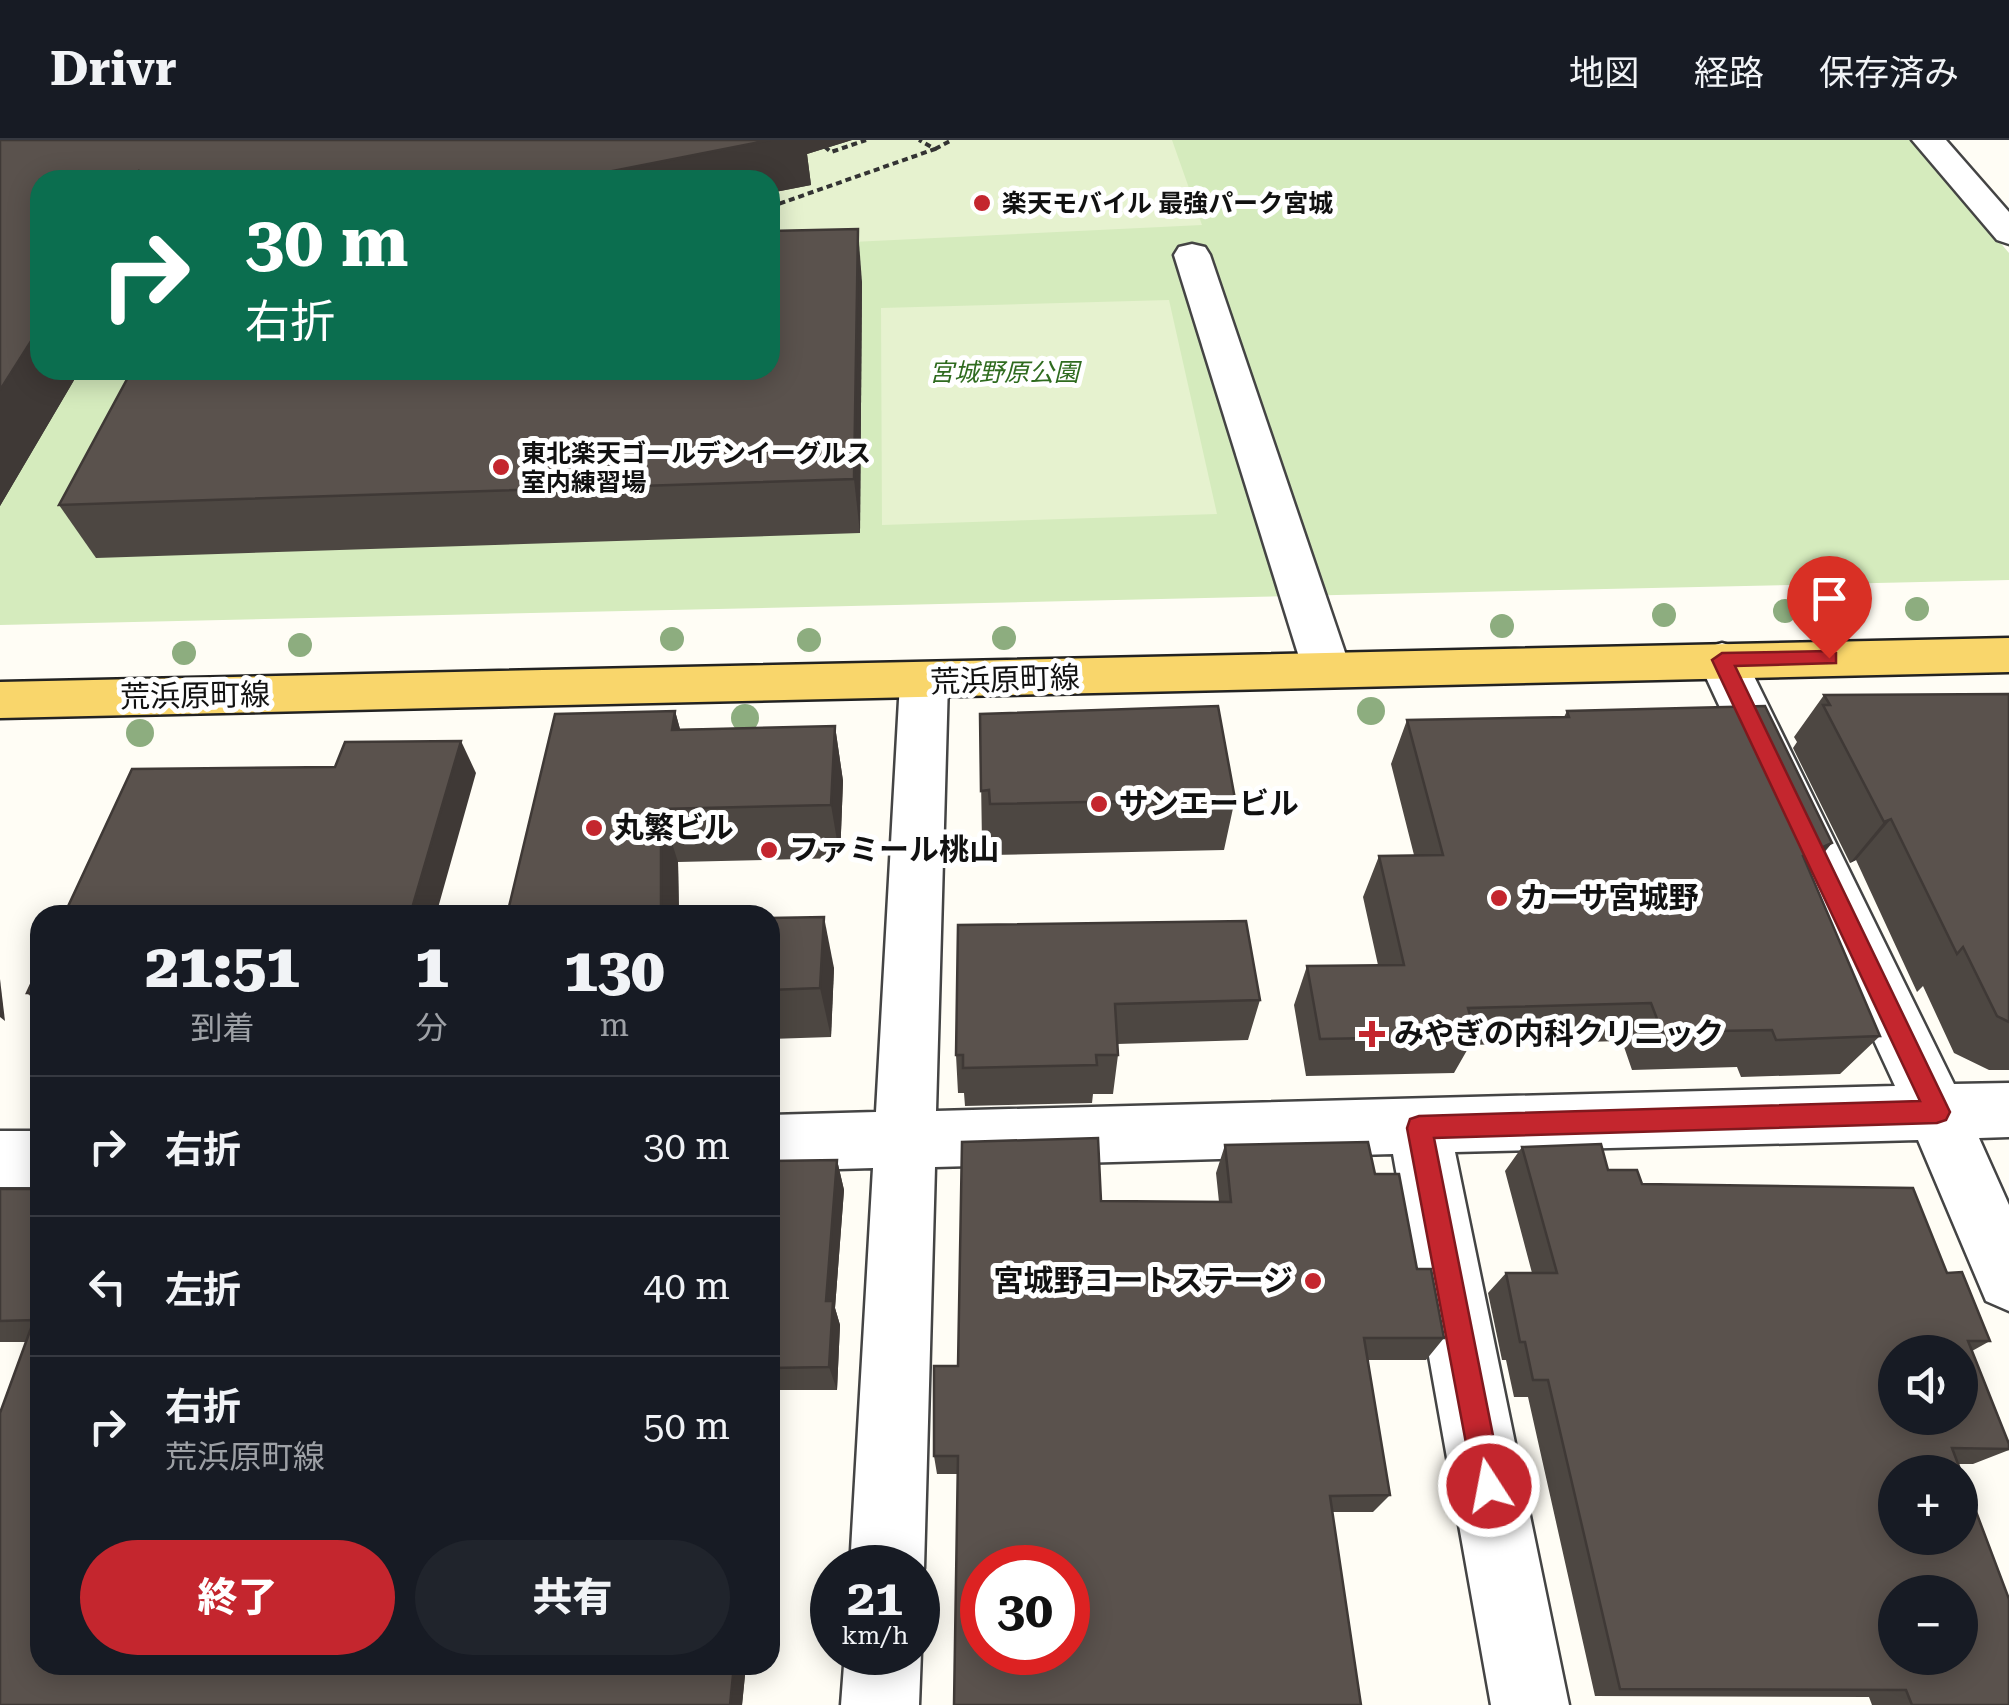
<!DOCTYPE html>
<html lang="ja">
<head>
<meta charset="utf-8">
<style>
  body { margin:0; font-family:"Roboto Serif","Noto Sans JP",serif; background:#20242c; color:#f1f3f6; height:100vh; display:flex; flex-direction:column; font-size:38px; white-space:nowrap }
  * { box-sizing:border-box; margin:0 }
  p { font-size:32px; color:#9ea1a6 }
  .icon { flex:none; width:55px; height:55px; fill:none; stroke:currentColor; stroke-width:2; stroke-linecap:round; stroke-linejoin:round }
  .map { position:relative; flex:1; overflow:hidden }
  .details { position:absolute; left:30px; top:765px; width:750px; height:770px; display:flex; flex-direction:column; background:#171b24; border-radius:30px; box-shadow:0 5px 25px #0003 }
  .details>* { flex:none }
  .top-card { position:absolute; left:30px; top:30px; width:750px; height:210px; border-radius:30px; box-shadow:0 5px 25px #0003; background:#0b6e4f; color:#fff; overflow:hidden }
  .controls { position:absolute; left:1878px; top:1195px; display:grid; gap:20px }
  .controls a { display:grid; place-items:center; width:100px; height:100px; border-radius:50%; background:#171b24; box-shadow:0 5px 25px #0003; font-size:50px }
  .speed { position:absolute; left:810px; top:1405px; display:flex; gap:20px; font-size:50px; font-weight:700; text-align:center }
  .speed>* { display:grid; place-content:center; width:130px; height:130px; border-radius:50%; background:#171b24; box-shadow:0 5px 25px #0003; line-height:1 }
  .speed small { font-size:25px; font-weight:400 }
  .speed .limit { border:15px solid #d22; background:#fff; color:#111 }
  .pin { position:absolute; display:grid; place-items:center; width:85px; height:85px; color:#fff; margin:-102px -42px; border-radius:50% 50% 50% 0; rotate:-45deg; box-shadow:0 0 10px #0007 }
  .pin .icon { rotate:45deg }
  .me { position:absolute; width:110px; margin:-55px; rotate:349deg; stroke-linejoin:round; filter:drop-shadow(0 0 8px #0008) }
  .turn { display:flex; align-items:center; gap:35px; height:210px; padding:0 50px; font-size:45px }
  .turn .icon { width:130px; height:130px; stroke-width:2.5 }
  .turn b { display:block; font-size:70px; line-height:85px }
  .eta { display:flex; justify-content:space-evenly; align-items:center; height:170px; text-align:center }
  .eta b { font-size:60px; font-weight:800; line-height:70px }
  .action { display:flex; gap:20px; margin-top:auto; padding:20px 50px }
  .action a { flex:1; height:115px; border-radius:60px; background:#c4262e; color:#fff; font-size:40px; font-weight:800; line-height:115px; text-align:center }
  .action a+a { background:#20242c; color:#f1f3f6 }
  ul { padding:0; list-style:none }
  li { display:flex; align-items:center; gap:30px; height:140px; padding:0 50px; border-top:2px solid #363941 }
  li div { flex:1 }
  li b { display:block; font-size:38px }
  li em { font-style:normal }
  header { display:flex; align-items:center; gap:60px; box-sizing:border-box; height:140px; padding:0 50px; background:#171b24; border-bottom:2px solid #363941 }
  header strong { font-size:48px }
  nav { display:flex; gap:55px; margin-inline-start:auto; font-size:35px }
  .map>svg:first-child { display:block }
</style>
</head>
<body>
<header>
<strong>Drivr</strong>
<nav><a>地図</a><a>経路</a><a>保存済み</a></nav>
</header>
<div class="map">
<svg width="2009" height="1565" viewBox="0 0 2009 1565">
  <rect width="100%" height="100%" fill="#fffdf5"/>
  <path fill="#d5ebbd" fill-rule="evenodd" d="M0,0H1913L2009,113V440L0,485ZM40,40H770V230H40Z"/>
  <g fill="#e6f2cf">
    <path d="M0,0H1172L1202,85L770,106V40H40Z"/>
    <path d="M1169,160L1217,374L882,385L881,168Z"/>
  </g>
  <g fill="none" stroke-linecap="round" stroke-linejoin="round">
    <g stroke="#444" stroke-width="5">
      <g id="minor">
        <path d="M1912,0H1946L2009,72V104L1997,100Z"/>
        <path d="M1192,104L1205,107L1210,115L1351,530L1344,542L1327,547L1310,542L1303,530L1174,115L1179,107Z"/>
        <path d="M1722,503L1739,508L1746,520L1954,944L2009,943V997L1979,998L2009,1065V1171L1986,1161L1918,1000L1455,1012L1569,1565H1491L1393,1014L935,1027L924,1428L918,1443V1428H850L873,1028L770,1031V975L876,972L900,542L907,530L924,525L941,530L948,542L936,971L1895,946L1698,520L1705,508Z"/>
        <rect x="0" y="991" width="40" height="56"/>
        <path d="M918,1504L921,1512L919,1565H841L845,1512H918Z"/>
      </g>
    </g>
    <g stroke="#222" stroke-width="5">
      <path id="major" d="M2009,498V532L0,578V542Z"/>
    </g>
    <g stroke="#333" stroke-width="4" stroke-dasharray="6 4" stroke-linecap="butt">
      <path d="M817,0L831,12L866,0"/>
      <path d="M935,9L952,0"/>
      <path d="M770,67L935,9L919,0"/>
    </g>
    <use href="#minor" fill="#fff" fill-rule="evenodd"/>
    <use href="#major" fill="#f9d66b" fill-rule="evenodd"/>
  </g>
  <g fill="#8dad7f">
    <circle cx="1917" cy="469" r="12"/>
    <circle cx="1785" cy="471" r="12"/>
    <circle cx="1664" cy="475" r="12"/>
    <circle cx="1502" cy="486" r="12"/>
    <circle cx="1004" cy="498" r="12"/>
    <circle cx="672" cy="499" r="12"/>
    <circle cx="809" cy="500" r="12"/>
    <circle cx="300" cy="505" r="12"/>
    <circle cx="184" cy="513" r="12"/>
    <circle cx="1371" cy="571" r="14"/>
    <circle cx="745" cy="578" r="14"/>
    <circle cx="140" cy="593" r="14"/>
  </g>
  <g fill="#4d4742">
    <path d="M0,0H852L807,14L811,45L770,53V40H40V230H80L0,366Z"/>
    <path d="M862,142L860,393L96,418L59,365Z"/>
    <path d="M2009,554V930H1989L1954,913L1923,846L1917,852L1856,720L1850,723L1793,608L1797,602L1794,597L1824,555Z"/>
    <path d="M675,571L680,589L835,586L843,641L840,718L678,722L679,775H507Z"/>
    <path d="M1567,571L1809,731L1880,896L1840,934L1741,937L1737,927L1632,930L1622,901L1470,905L1454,933L1306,936L1294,865L1307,826L1378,825L1363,757L1379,716L1414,715L1391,624L1407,580L1564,577Z"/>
    <path d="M980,574L1235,659L1224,710L990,715V702L982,703Z"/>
    <path d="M770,778L834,828L831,897L770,899Z"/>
    <path d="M958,785L1260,860L1248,900L1117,904L1118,915L1113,954H1093L1092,963L965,966L964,953H958L956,915Z"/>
    <path d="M40,825V865L27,853Z"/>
    <path d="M1225,1005L1375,1034L1417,1129L1444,1198L1426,1220H1368L1390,1355L1373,1372H1332L958,1334H937L934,1316L958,1226L1101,1061L1219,1062L1216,1033Z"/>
    <path d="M1522,1007L1608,1030L1642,1044L1947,1133L1990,1201L1972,1211L2009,1304V1310L1973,1324H1958L2009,1565H1872L1869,1557L1595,1556L1528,1257H1514L1506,1220H1502L1488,1153L1506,1133H1532L1505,1031Z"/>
    <path d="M837,1020L844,1050L835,1168L840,1185L837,1250H770V1021Z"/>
    <path d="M0,1049H40V1525H746L742,1565H0V1273L26,1202H0Z"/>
  </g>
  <g fill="#3f3936">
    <path d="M770,0H852L807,14L811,45L770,53V40H567Z"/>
    <path d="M139,31L143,40H133Z"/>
    <path d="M858,89L862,142L860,393L854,339Z"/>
    <path d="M40,187V230H80L0,366V250Z"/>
    <path d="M675,571L690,626L672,590Z"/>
    <path d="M835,586L843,641L840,718L831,665Z"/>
    <path d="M461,601L476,633L436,775H410Z"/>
    <path d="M661,669L678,722L679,775H661Z"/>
    <path d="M1891,679L1856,720L1850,723L1884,682Z"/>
    <path d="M1832,703L1798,745L1803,716Z"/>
    <path d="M824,777L834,828L831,897L820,848Z"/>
    <path d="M0,839L5,881L0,877Z"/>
    <path d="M837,1020L844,1050L835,1168L840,1185L837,1250L829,1227L826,1161Z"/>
    <path d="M734,1525H746L742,1565H730Z"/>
  </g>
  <g fill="#5a524d" stroke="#3f3936" stroke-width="2.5" fill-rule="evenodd">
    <path d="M0,0H770L567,40H155L139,31L133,40H40V187L0,250Z"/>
    <path d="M858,89L854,339L59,365L132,230H770V91Z"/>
    <path d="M2009,554V882L1997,876L1963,807L1957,814L1891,679L1884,682L1823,565H1830L1824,555Z"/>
    <path d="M1218,566L1235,659L990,664L989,650L981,651L980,574Z"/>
    <path d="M1765,566L1832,703L1803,716L1880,896L1776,900L1772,890L1662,892L1651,863L1468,868L1476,896L1320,899L1307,826L1404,825L1379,716L1443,715L1407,580L1569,577L1567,571Z"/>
    <path d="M675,571L672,590L835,586L831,665L661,669V775H507L555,574Z"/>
    <path d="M461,601L410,775H64L132,629L335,627L345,602Z"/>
    <path d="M824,777L820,848L770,850V778Z"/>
    <path d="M1246,781L1260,860L1115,864L1118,915H1096L1097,925L963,928V915H956L958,785Z"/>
    <path d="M40,825V853H27Z"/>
    <path d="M1098,998L1101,1061L1231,1062L1225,1005L1368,1002L1375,1034H1399L1417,1129H1431L1444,1198H1364L1390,1355L1330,1356L1361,1565H954L958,1316H934V1226H958L962,1002ZM982,1428H1068V1512H982Z"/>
    <path d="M1601,1004L1608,1030H1637L1642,1044L1913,1048L1947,1133L1962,1132L1990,1201H1968L2009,1304V1309L1952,1308L2009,1459V1565H1912L1906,1550L1620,1549L1548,1240H1533L1525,1202H1520L1506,1133H1557L1522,1007ZM1895,1212H1960V1278H1895ZM1895,1332H1960V1398H1895ZM1895,1452H1960V1518H1895Z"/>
    <path d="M837,1020L826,1161H833L829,1227L770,1228V1021Z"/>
    <path d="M0,1049H40V1525H734L730,1565H0V1273L34,1180L0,1181Z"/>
  </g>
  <path fill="#c4262e" stroke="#7f191e" stroke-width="2.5" d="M1829,511L1836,513V523L1735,526L1950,972L1946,980L1937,983L1434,998L1503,1346L1499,1356L1489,1360L1478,1356L1474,1346L1407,988L1410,979L1419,976L1920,961L1712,520L1722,513Z"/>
  <g fill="#c4262e" stroke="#fff" stroke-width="4">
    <circle cx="982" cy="63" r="10"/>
    <circle cx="501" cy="327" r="10"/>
    <circle cx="1099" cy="664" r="10"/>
    <circle cx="594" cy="688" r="10"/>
    <circle cx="769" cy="710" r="10"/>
    <circle cx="1499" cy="758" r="10"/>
    <path d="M1367 879h10v10h10v10h-10v10h-10v-10h-10v-10h10z"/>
    <circle cx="1313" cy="1141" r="10"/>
  </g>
  <g text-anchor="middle" stroke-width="10" stroke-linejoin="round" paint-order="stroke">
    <g font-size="25" font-weight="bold" fill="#111" stroke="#fff" text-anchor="start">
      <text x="1002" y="72">楽天モバイル 最強パーク宮城</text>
      <text x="521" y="322">東北楽天ゴールデンイーグルス<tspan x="521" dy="29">室内練習場</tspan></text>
    </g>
    <g font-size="25" font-style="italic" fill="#2f6b1f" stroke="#fff">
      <text x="1004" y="241">宮城野原公園</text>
    </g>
    <g font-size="30" fill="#111" stroke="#fff">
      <text transform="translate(1005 540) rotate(-2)" y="10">荒浜原町線</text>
      <text transform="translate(195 556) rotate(-1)" y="10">荒浜原町線</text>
    </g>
    <g font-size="30" font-weight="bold" fill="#111" stroke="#fff" text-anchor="start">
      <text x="1119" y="674">サンエービル</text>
      <text x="614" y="698">丸繁ビル</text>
      <text x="789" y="720">ファミール桃山</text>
      <text x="1519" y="768">カーサ宮城野</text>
      <text x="1394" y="904">みやぎの内科クリニック</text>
      <text x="1293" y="1151" text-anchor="end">宮城野コートステージ</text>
    </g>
  </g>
</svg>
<div class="controls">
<a><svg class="icon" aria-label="sound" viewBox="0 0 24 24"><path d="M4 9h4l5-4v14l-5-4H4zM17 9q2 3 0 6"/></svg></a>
<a>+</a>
<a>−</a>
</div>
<div class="speed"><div>21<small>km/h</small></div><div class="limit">30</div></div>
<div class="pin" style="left:1829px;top:518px;background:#d93025"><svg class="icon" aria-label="arrive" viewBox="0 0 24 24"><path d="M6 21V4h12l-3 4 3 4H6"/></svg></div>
<svg class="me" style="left:1489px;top:1346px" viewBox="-20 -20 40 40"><circle r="17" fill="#c4262e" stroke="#fff" stroke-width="3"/><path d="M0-11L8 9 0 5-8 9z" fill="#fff"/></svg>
<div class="top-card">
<div class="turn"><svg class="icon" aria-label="right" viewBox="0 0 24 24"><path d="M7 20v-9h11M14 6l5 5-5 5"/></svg><div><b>30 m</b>右折</div></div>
</div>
<section class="details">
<div class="eta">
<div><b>21:51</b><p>到着</p></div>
<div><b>1</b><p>分</p></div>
<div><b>130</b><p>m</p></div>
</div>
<ul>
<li><svg class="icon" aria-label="right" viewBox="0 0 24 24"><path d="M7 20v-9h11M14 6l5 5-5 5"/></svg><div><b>右折</b></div><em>30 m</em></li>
<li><svg class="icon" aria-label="left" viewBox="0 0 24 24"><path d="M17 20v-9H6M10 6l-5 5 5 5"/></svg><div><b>左折</b></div><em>40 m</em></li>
<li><svg class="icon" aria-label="right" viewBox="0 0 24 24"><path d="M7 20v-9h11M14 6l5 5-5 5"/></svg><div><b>右折</b><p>荒浜原町線</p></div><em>50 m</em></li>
</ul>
<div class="action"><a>終了</a><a>共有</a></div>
</section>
</div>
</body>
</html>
